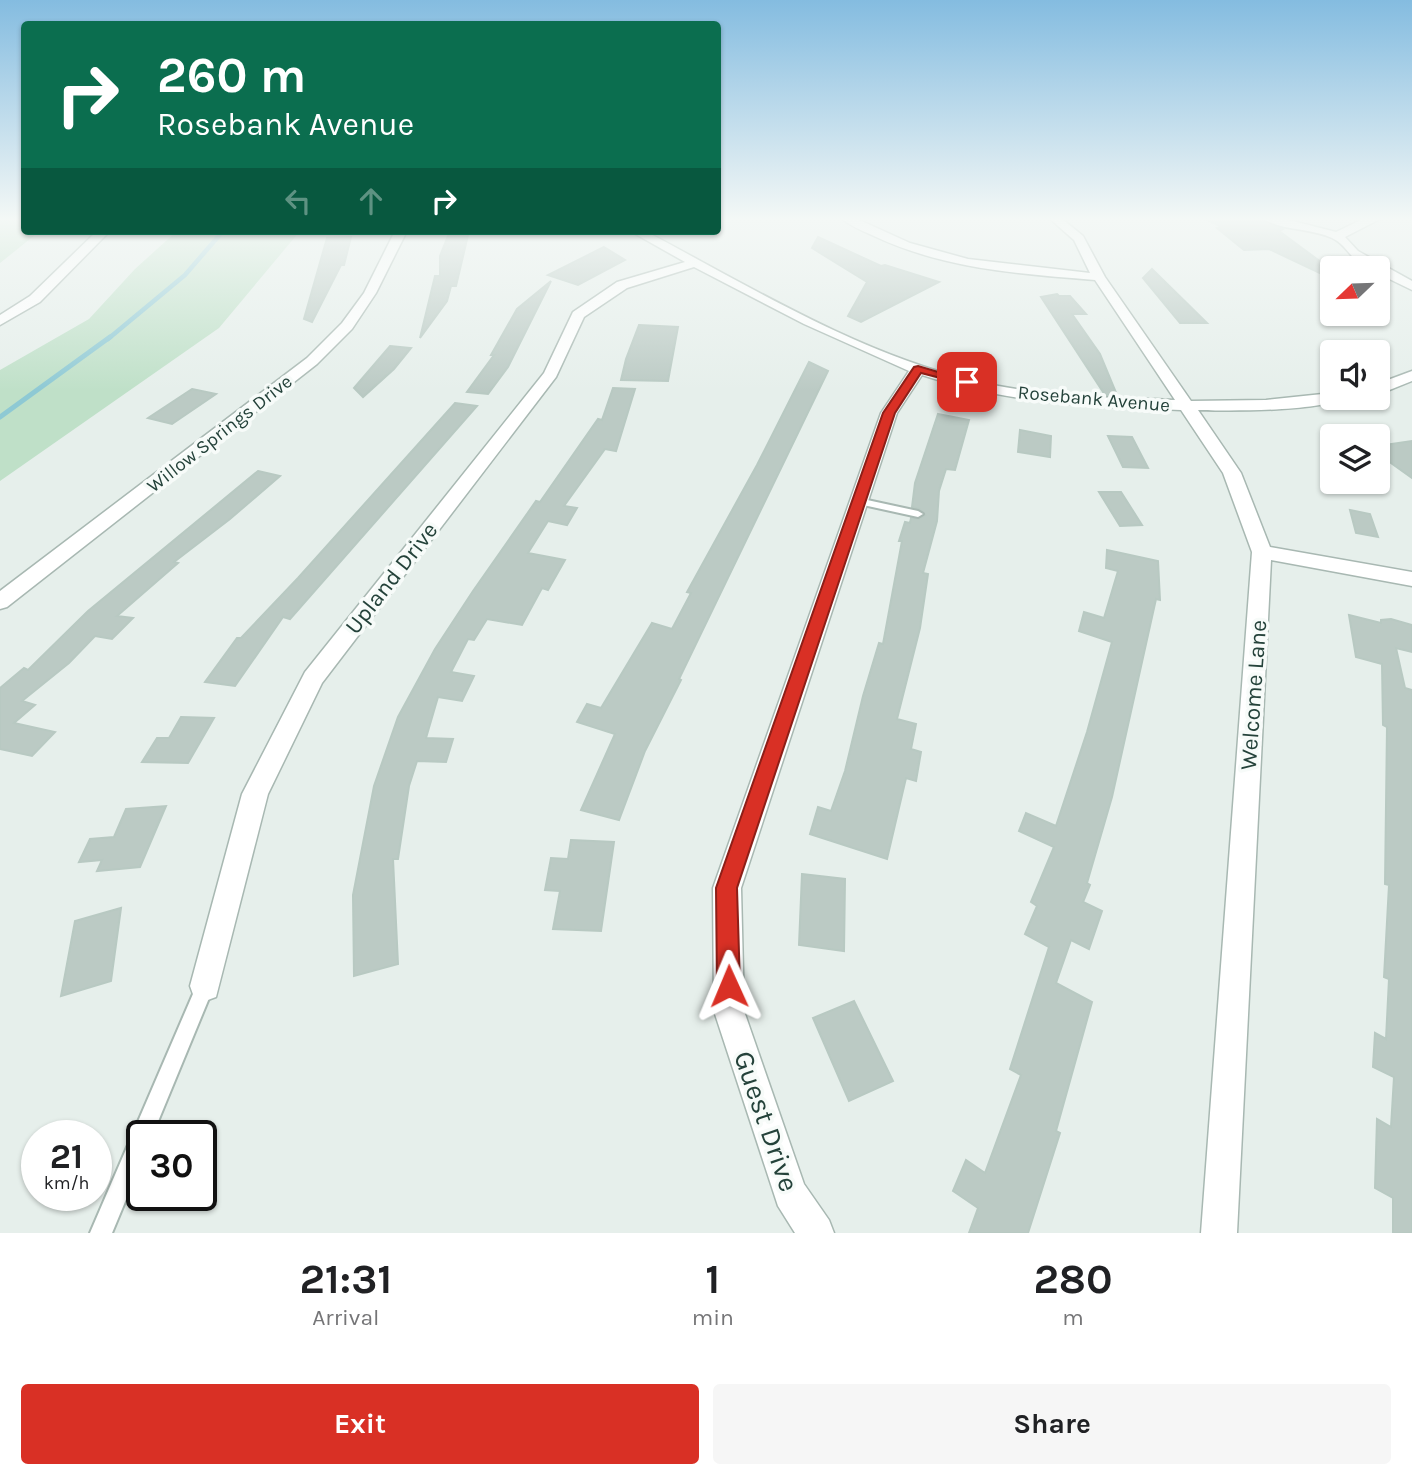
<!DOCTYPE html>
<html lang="en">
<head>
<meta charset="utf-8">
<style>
  body { margin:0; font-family:Karla,sans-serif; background:#f6f6f6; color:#202124; height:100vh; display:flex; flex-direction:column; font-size:26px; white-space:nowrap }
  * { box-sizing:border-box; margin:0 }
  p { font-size:23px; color:#757577 }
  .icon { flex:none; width:38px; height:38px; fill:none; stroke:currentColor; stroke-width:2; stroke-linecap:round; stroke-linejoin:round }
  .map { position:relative; height:1233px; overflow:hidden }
  .panel { display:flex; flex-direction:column; background:#fff; flex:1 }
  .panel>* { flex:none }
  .top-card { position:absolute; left:21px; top:21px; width:700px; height:214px; border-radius:7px; box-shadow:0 2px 5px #0004; background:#0b6e4f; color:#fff; overflow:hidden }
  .needle { width:46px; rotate:247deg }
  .controls { position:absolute; left:1320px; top:256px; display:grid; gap:14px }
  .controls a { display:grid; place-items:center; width:70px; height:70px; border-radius:7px; background:#fff; box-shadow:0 2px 5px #0004; font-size:35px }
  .speed { position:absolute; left:21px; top:1120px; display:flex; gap:14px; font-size:35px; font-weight:700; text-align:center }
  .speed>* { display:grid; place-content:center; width:91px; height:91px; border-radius:50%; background:#fff; box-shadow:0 2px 5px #0004; line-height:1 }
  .speed small { font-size:18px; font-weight:400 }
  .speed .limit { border:4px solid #111; border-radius:10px; background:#fff; color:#111 }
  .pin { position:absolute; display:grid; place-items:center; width:60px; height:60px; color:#fff; margin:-30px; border-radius:14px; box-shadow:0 4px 10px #0006 }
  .me { position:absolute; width:77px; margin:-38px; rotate:359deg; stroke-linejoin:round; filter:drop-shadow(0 0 5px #0008) }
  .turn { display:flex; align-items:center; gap:24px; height:147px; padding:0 21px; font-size:32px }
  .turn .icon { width:91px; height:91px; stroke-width:2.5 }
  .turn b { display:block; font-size:49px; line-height:60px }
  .lanes { display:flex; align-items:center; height:66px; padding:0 21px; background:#0003; justify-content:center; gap:35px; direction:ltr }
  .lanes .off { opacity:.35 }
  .eta { display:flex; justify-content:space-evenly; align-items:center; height:119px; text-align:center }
  .eta b { font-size:42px; font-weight:700; line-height:49px }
  .button { display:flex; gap:14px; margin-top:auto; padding:14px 21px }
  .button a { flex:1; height:80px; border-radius:7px; background:#d93025; color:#fff; font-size:28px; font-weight:700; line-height:80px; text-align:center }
  .button a+a { background:#f6f6f6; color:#202124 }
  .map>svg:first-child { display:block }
</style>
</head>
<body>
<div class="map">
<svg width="1412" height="1233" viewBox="0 0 1412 1233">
  <rect width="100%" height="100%" fill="#e6efeb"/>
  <g fill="#bfe0c8">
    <path d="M24,218V231H40L0,263V219Z"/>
    <path d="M177,231H300L219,328L0,481V370L89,319L135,269Z"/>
  </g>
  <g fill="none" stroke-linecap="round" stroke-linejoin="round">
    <path stroke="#8ec9d4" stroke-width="4.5" d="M108,339L185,275L223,231"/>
    <path stroke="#8ec9d4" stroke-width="5" d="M0,417L110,337"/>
  </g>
  <g fill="#bbcac4" stroke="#b8c9c2" stroke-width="2">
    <path d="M1203,218H1259L1283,229L1279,231L1329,268L1324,275L1269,249L1244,250L1217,228L1222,227Z"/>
    <path d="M450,231H469L456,286H451L447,301L420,338L435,276H440V256Z"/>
    <path d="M351,237L344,265H341L312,322L304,319L327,238Z"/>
    <path d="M818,237L881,266L885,265L939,282L861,322L848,316L867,282L812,248Z"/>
    <path d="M604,247L625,260L578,285L548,275Z"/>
    <path d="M1152,269L1207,323H1180L1143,278Z"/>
    <path d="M551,281L508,367L488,394L467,392L494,355H491L517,309Z"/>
    <path d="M1057,294L1059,296H1070L1086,314H1072L1100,354L1117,395H1105L1041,297Z"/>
    <path d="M639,325L678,327L668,381L621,380L626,359Z"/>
    <path d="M390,346L411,348L394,369L363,397L354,388Z"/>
    <path d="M809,362L828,371L679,679L681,680L645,751L619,820L581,810L615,734L577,722L587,704L601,708L652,623L672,629L691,593L687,592L757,465Z"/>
    <path d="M613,388L635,389L616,451L605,449L564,506L577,508L567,525L548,521L528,553L565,560L548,590L542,588L522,625L487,619L474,640L468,639L451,672L474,676L462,701L438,697L426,738L453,739L446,762L417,761L409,786L398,859H393L398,964L354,976L353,895L374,786L398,717L435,649L473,591L536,501L540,502L598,419L602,420Z"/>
    <path d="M192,389L216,394L172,424L148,418Z"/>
    <path d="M455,403L477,406L290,619L283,617L235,686L205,682L237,638H241L298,578Z"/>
    <path d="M938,414L969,420L955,470L946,469L939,491L937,521L923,573L928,574L920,628L897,719L916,724L911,749L921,752L916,781L906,778L887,859L810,834L818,807L831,811L845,771L863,696L879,643L883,644L902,541H899L905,522L910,523L911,518L919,519L925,515L919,509L912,507L915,483Z"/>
    <path d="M1020,430L1051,436L1050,457L1018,452Z"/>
    <path d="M1108,436L1132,437L1148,468L1123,467Z"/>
    <path d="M1412,441V478L1377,453V446Z"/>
    <path d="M258,471L280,476L230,519L174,562L178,563L117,616L133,618L112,639L95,636L69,663L22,701L35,705L14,723L55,732L32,756L0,749V688L24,668L28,670L88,611Z"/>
    <path d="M1099,492H1121L1142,525L1120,526Z"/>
    <path d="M1350,510L1370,514L1378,537L1356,533Z"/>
    <path d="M1107,550L1158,561L1160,600L1156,599L1112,797L1087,883L1090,885L1083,902L1102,911L1089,949L1071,940L1056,983L1092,1002L1056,1131L1060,1133L1028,1233H969L978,1208L953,1191L966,1160L985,1173L1021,1075L1010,1069L1049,947L1025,934L1037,906L1031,902L1054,847L1019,831L1026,813L1056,826L1087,732L1112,642L1079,631L1084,612L1104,618L1118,571L1106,568Z"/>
    <path d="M1349,615L1381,623V620L1391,619L1412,625V652L1396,648L1405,688L1412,690V1233H1393V1198L1375,1188L1377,1119L1391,1127L1394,1077L1373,1067L1375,1033L1386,1039L1389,979L1384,977L1389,885L1385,884L1387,727L1383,725L1382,664L1356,657Z"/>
    <path d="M181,717L214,718L188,763L142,762L157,738H169Z"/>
    <path d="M166,806L140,867L97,871L102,860L79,862L90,839L114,837L126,809Z"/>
    <path d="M571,840L614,842L601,931L553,929L560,891L545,890L551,858L568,859Z"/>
    <path d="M802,874L845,879L844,951L799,945Z"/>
    <path d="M121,908L111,981L61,996L75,921Z"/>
    <path d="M854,1001L893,1081L849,1101L813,1018Z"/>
  </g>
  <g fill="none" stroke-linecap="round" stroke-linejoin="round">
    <g stroke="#a8b8b2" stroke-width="4">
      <g id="service">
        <path d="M858,498L918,511L923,514L918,517L854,503L853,501Z"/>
        <path d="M205,977L211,980L214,986L152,1136H142V1161L112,1233H90L199,980Z"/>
      </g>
    </g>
    <g stroke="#a8b8b2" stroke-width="3">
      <g id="minor">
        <path d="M841,218H855L910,243L968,259L1090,273L1074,240L1049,218H1061L1083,236L1105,277L1191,401L1266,400L1332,393V397H1343C1326,412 1224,411 1198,410L1241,473L1270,547L1412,572V586L1271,560L1237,1233H1201L1252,552L1223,473L1181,410C1094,407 1005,403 922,375L897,413L741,888L744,1011L804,1184L829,1220L834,1233H795L778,1206L714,1011L713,888L881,413L909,371L804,324L694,267L627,288L584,317L556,377L322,683L268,794L216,997L205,1001L194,997L190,986L242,794L305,672L544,373L573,312L617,282L685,262L630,231H645C749,286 857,353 974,381C1039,396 1108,398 1175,400L1095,280C1019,274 944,269 874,236C863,231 850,226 841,218Z"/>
        <path d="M1262,218H1281L1336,232L1365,218H1382L1345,237L1358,251L1412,281V290L1377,273V268C1352,268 1350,246 1332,238C1311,228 1281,231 1262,218Z"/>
        <path d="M97,231H110L40,302L0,325V315L30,296Z"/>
        <path d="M395,231H407L376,293L352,329L317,364L7,607L0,609V591L307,358L342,323L364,293Z"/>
        <path d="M1412,371V381L1377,395V384Z"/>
      </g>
    </g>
    <use href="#service" fill="#fff" fill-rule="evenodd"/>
    <use href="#minor" fill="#fff" fill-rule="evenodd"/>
  </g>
  <linearGradient id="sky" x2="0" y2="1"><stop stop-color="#84bce0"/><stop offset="0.56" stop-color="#f4f8f6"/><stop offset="1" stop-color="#f4f8f6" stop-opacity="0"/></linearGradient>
  <rect width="1412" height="391" fill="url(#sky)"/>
  <path fill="#d93025" stroke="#8d1f18" stroke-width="2" d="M918,366L972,382L967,385L921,373L895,413L737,888L740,986L737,994L729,998L721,994L717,986L716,888L883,413L914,367Z"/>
  <g text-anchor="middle" stroke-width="7" stroke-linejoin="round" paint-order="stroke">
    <g font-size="19" fill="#24423a" stroke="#f7fbf9">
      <text transform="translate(1094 398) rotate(5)" y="7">Rosebank Avenue</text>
      <text transform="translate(219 433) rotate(-38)" y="7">Willow Springs Drive</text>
    </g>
    <g font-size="23" fill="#24423a" stroke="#f7fbf9">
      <text transform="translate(391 578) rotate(-52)" y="8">Upland Drive</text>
      <text transform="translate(1253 695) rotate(-86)" y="8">Welcome Lane</text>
    </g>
    <g font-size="28" fill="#24423a" stroke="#f7fbf9">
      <text transform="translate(767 1121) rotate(71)" y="10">Guest Drive</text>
    </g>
  </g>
</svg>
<div class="controls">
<a><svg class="needle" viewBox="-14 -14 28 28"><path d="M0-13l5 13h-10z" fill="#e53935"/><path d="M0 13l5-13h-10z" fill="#757577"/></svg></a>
<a><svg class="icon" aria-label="sound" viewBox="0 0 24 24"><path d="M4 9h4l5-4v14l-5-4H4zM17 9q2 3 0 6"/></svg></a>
<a><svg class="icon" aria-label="layers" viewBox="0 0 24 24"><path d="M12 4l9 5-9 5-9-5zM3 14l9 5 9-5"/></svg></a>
</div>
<div class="speed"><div>21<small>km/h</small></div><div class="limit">30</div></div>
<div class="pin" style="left:967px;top:382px;background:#d93025"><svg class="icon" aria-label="arrive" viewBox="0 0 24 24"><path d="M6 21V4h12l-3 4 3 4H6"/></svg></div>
<svg class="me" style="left:729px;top:986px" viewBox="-20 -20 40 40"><path d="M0-17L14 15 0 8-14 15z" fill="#d93025" stroke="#fff" stroke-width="4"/></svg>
<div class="top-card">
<div class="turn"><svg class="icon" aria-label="right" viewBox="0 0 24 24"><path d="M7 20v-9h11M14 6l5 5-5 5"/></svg><div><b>260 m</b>Rosebank Avenue</div></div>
<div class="lanes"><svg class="icon off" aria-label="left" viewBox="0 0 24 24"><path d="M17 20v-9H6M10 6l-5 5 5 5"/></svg><svg class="icon off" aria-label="ahead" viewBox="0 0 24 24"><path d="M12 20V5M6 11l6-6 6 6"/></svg><svg class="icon" aria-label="right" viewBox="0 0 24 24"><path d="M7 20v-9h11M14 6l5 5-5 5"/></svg></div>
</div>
</div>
<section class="panel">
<div class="eta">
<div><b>21:31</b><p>Arrival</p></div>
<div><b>1</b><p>min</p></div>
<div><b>280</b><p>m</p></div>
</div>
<div class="button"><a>Exit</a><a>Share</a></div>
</section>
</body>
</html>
